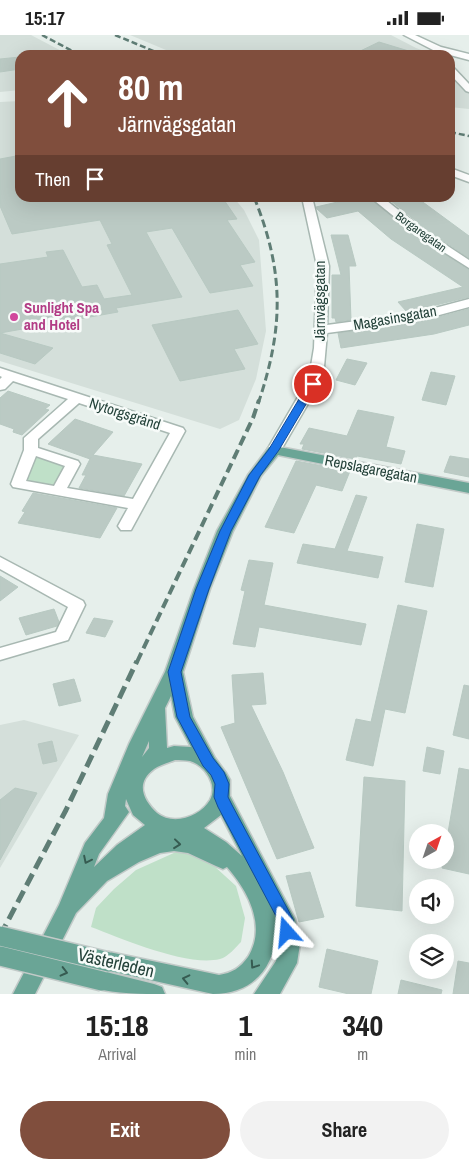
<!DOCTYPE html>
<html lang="en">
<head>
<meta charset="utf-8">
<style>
  body { margin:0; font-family:"Archivo Narrow",sans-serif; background:#f2f2f2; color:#222; height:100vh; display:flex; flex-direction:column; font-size:19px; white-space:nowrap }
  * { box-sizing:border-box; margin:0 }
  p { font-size:16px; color:#767676 }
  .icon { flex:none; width:28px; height:28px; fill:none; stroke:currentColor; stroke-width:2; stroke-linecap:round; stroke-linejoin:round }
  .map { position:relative; height:959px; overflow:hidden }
  .sheet { display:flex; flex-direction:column; background:#fff; flex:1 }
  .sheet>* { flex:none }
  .guide { position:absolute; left:15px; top:15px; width:440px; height:152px; border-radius:15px; box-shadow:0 5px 20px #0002; background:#804e3d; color:#fff; overflow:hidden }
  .needle { width:32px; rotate:40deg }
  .tools { position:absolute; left:409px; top:789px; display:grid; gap:10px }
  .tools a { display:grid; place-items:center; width:45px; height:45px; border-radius:50%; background:#fff; box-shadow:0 5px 20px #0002; font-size:25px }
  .pin { position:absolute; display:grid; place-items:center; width:42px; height:42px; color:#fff; margin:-21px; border:2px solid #fff; border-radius:50%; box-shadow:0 1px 5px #0007 }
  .me { position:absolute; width:55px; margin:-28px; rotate:342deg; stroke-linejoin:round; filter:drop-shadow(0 0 4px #0008) }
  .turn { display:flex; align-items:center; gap:18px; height:105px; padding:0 20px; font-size:22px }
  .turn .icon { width:65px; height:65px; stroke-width:2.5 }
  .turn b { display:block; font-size:35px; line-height:42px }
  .then { display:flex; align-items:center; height:48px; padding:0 20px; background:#0003; gap:10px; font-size:19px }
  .eta { display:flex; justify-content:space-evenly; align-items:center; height:85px; text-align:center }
  .eta b { font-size:30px; font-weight:800; line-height:35px }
  .primary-button { display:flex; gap:10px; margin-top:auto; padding:10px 20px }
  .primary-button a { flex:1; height:58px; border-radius:30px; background:#804e3d; color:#fff; font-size:20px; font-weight:800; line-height:58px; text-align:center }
  .primary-button a+a { background:#f2f2f2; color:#222 }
  .status { display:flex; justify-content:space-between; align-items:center; height:35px; padding:0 25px; background:#fff; direction:ltr }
  .status svg { height:14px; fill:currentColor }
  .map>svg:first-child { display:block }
</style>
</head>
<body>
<div class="status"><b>15:17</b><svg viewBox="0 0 49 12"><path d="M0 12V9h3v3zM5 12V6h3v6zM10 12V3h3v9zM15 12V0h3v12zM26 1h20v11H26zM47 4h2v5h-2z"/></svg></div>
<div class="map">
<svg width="469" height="959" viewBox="0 0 469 959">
  <rect width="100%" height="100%" fill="#e6efeb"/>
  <g fill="#d4dfda">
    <path d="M0,0H31L69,20H20V55L0,57Z"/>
    <path d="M130,0H391L416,13L435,20H178Z"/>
    <path d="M450,37L469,57V74L450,72Z"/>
    <path d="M20,66V162L234,163L244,175L259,205L266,296L256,344L239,385L220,394L0,326V67Z"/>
    <path d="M24,685L79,700L0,833V690Z"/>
  </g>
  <g fill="#bfe0c8">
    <path d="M37,419L68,429L57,451L26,446L34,421Z"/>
    <path d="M176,817L192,818L213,830L236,851L245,883L241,907C236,912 228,922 220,924C187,932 123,904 91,892L96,873L114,854L136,835Z"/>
  </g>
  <g fill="#bbcac4" stroke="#b8c9c2">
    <path d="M379,7L412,17L411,20H352Z"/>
    <path d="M20,22V34L0,37V24Z"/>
    <path d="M16,121L17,124H20V162H222L237,184L227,185L255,227L240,230L253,251L210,258L172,193L146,197L182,262L116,273L118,277L0,298V229L48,222L46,217L63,215L82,252L97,250L104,264L132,260L107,210L112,209L100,185L12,199L0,171V124Z"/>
    <path d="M359,162H368L416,201L469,235V262L407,277L398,267L463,252L391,204L358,176L327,183L317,174L316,172Z"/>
    <path d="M386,162H416L469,201V223L426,194Z"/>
    <path d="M331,200H348L356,231H349L351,285L336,287L335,283H332V240H341Z"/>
    <path d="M469,274V290L434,299L341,313L338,298L417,288Z"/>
    <path d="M238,275L258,309L234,314L245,334L180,346L152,290Z"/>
    <path d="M0,298L53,313L35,329L0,318Z"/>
    <path d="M347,324L367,328L355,350L336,345Z"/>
    <path d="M431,337L455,341L446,370L422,365Z"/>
    <path d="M8,356L50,370L45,374L49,375L22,400L13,397L14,394L0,389V363Z"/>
    <path d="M358,375L394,382L386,412L405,416L401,429L357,421L355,424L302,414L304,409H300L309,393L347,401Z"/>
    <path d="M75,384L113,397L93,420L142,429L124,461L79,453L86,440H82L91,422L90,424L48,409Z"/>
    <path d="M450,421L469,424V442L444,437Z"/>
    <path d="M296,426L350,436L342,456L316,450L294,498L265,492Z"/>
    <path d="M33,458L117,473L100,503L18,488L25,477L22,476Z"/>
    <path d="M356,460L367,462L347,516L383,522L378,543L297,528L303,509L335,514Z"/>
    <path d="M417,489L444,494L433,552L405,547Z"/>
    <path d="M249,525L273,528L264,570L366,589L361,610L259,592L255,612L233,609L245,556L241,555Z"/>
    <path d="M0,541L18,552L0,566Z"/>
    <path d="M398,570L427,576L405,678L385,674L373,731L346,725L356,684L371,687Z"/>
    <path d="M54,574L59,587L57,591L26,600L19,583Z"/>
    <path d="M94,583L113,586L105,602L86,598Z"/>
    <path d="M263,638L266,669L251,670L283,737L314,813L277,824L221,692L235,688L232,640Z"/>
    <path d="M74,644L81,666L59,671L53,649Z"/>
    <path d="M464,650L469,651V704L453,700Z"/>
    <path d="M52,706L57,726L43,729L38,709Z"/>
    <path d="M427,712L444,716L440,739L423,736Z"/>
    <path d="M459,733L469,735V839L442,833Z"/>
    <path d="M364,742L405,746L402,876L356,871Z"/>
    <path d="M15,753L37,758L0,825V765Z"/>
    <path d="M310,837L324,882L299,887L286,841Z"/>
    <path d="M327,914L378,926L371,959H349L319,952Z"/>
    <path d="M458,926L469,928V959H453Z"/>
    <path d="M401,945L442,955L441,959H398Z"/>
  </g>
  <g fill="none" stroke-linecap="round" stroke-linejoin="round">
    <g stroke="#a8b8b2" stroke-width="3">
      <g id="minor">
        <path d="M404,0H415L441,12L469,19V25L435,16Z"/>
        <path d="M450,31L453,32L469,49V57L466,56L450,39Z"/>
        <path d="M450,133L469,140V147L450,140Z"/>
        <path d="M302,162H312L329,231L327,290L416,278L469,264V272L417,286L327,298L323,343L281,415L279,418H269L267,415L309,343L314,313L317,231Z"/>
        <path d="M370,162H382L425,196L469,225V233L417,200Z"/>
        <path d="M0,333L183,393L185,396L131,495H121L118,491L128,473L13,452L11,449L24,415V403L68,364L13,346L5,354L0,355V344L2,342L0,341ZM79,368L170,398L133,464L67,453L80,429L78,426L38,413V404ZM36,421L65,431L54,451L26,446Z"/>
        <path d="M0,522L83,566L85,570L68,605L0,625V613L56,597L68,572L0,534Z"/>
      </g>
    </g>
    <g stroke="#c2cac8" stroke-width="3">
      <g id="major">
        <path d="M274,411L469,448V458L278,420L261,441L233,496L210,554L183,637L193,682L215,723L226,738L230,745V761L295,884L300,909L297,928L280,959H254L276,926L278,909L277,898C273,935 251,959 213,959L101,934L98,927L101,920L109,917L219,940C232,938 240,933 248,922C267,891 248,856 227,832L223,834L216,831L188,818L174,816L160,818L139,827L107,846L76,878L35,959H13L59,870L85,808L104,783L108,759L129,709L165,637L194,554L217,496L248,440L269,412ZM171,661L175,682L191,712L174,711L167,713L165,673ZM149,706V713L142,722ZM175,725C180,725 185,725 190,726C206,731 218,750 210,765C200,782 173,791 157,778C143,765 135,748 154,734C159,730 168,728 175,725ZM126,764L133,780L145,790L117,810L94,832L99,819L129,777L125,771ZM221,780L242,821L226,807L204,793Z"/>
        <path d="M102,936L154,949L162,952L165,959C141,959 117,959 94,953L91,946L94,939Z"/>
      </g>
    </g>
    <use href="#minor" fill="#fff" fill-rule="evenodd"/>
    <use href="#major" fill="#6aa596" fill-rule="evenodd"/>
    <g stroke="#5f7d75" stroke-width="2.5" stroke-dasharray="6 3" stroke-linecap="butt">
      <path d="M42,0L80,20"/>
      <path d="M115,0L163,20"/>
      <path d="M450,97L469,101"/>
    </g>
    <path stroke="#5f7d75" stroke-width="3" stroke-dasharray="8 4" stroke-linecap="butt" d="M254,162C284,236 284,291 259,366"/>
    <path stroke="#5f7d75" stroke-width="4" stroke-dasharray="10 5" stroke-linecap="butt" d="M137,627L253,383L259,365"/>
    <path stroke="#5f7d75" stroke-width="5" stroke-dasharray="13 6" stroke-linecap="butt" d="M0,901L66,775L137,626"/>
    <g stroke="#c2cac8" stroke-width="22" stroke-linecap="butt">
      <g id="major-bridge">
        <path d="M0,901L109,927"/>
        <path d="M0,921L102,946"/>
      </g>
    </g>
    <use href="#major-bridge" stroke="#6aa596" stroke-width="19"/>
  </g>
  <defs><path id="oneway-chevron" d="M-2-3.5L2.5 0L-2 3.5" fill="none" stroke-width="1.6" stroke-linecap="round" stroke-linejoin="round" transform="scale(1.25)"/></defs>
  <g stroke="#365b51">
    <use href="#oneway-chevron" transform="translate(177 809) rotate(6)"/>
    <use href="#oneway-chevron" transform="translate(87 825) rotate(116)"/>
    <use href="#oneway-chevron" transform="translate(254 930) rotate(124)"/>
    <use href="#oneway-chevron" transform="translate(64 937) rotate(14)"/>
    <use href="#oneway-chevron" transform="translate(186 944) rotate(-167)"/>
  </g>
  <path fill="#1a73e8" stroke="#114b97" d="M313,346L318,349L279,415L260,441L231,496L209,554L181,637L190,682L213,723L224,737L229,749L228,762L232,770L293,884L295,897L293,902L287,904L282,902L278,885L218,772L214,762L215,749L211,740L203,731L177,682L168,637L196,554L220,496L249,440L269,414L308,349Z"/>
  <circle fill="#d1479c" stroke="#f7fbf9" stroke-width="2" cx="14" cy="282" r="5"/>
  <g text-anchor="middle" stroke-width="5" stroke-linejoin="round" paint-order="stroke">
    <g font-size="12" fill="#24423a" stroke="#f7fbf9">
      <text transform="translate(421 197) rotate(36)" y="4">Borgaregatan</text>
    </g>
    <g font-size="15" fill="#24423a" stroke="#f7fbf9">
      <text transform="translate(320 266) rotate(-90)" y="5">Järnvägsgatan</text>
      <text transform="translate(395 283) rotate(-10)" y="5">Magasinsgatan</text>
      <text transform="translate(125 379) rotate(18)" y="5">Nytorgsgränd</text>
      <text transform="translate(371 434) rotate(11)" y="5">Repslagaregatan</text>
    </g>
    <g font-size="15" font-weight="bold" fill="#b23c85" stroke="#f7fbf9" text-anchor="start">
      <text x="24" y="278">Sunlight Spa<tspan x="24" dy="17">and Hotel</tspan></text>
    </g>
    <g font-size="18" fill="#24423a" stroke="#f7fbf9">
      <text transform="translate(116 928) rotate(13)" y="6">Västerleden</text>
    </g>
  </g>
</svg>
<div class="tools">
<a><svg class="needle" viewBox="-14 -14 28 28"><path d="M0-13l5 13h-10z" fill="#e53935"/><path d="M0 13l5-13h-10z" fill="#767676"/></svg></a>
<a><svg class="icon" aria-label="sound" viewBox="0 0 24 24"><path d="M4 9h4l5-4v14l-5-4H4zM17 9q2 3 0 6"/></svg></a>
<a><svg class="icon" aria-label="layers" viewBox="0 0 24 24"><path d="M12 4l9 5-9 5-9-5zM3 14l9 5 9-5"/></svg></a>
</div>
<div class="pin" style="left:313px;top:349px;background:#d93025"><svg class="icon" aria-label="arrive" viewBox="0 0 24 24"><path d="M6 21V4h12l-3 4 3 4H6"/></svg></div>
<svg class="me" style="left:287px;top:897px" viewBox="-20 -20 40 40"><path d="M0-17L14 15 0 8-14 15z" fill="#1a73e8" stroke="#fff" stroke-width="4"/></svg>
<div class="guide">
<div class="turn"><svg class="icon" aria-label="ahead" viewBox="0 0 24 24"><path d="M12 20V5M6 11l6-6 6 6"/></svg><div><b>80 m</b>Järnvägsgatan</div></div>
<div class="then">Then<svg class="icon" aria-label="arrive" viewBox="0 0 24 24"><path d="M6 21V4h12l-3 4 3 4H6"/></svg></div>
</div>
</div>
<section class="sheet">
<div class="eta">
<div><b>15:18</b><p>Arrival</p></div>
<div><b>1</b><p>min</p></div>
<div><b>340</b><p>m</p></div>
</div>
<div class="primary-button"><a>Exit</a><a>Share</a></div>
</section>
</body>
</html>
